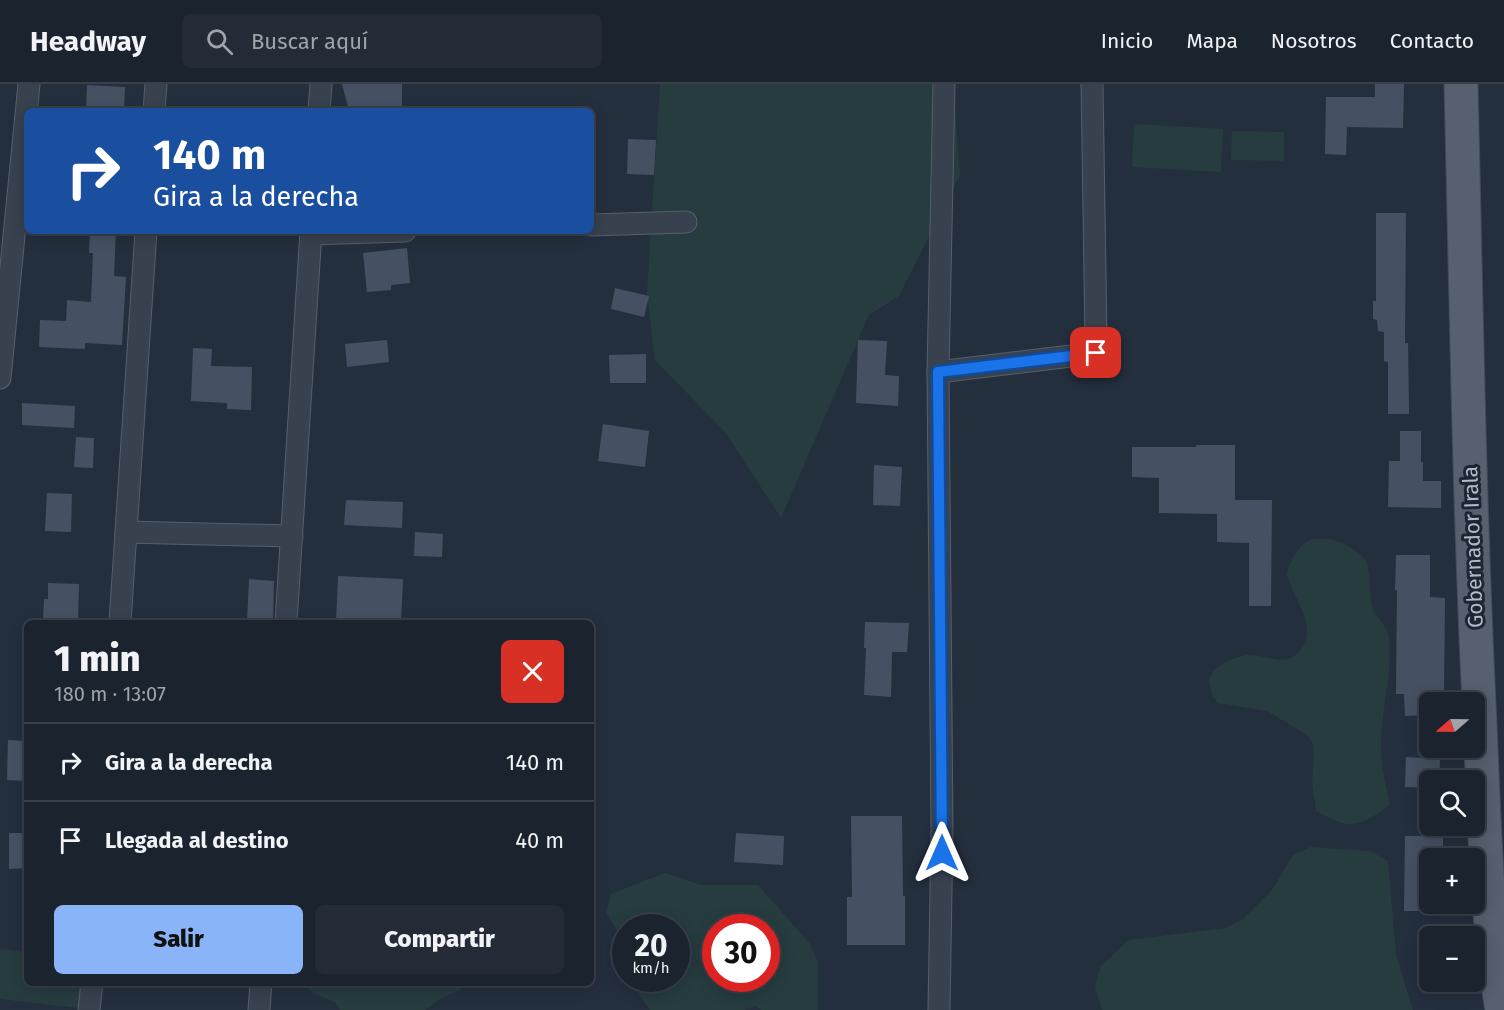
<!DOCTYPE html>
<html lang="es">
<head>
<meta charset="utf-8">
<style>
  body { margin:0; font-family:"Fira Sans",sans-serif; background:#242b36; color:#f1f3f6; height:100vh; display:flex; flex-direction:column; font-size:22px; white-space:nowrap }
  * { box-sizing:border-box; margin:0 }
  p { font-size:20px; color:#a0a4aa }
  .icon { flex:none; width:33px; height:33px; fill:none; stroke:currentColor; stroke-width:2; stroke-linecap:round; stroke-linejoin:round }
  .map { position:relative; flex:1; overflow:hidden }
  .drawer { position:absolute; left:24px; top:536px; width:570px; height:366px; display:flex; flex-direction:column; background:#1b232e; border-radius:9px; box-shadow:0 3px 15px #0003,0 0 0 2px #39404a }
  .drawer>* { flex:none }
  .hud { position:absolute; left:24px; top:24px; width:570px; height:126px; border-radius:9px; box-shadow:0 3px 15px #0003,0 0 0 2px #39404a; background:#1a4fa0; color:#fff; overflow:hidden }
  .needle { width:39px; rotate:250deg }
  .tools { position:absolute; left:1419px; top:608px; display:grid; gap:12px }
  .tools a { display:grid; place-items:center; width:66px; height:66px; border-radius:9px; background:#1b232e; box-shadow:0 3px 15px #0003,0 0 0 2px #39404a; font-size:30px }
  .speed { position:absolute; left:612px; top:830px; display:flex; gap:12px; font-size:30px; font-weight:700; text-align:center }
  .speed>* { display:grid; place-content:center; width:78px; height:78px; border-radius:50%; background:#1b232e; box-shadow:0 3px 15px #0003,0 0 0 2px #39404a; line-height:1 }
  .speed small { font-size:15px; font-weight:400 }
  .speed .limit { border:9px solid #d22; background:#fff; color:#111 }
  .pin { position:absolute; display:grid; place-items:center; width:51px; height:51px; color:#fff; margin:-26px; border-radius:12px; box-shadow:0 3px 9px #0006 }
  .me { position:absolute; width:66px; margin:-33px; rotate:0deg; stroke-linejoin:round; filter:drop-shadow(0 0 4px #0008) }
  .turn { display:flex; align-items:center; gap:21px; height:126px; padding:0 30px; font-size:27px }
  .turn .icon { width:78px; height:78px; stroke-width:2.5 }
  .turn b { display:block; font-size:42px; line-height:51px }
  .round { display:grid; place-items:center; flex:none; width:63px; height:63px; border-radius:9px; background:#242b36 }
  .headline { display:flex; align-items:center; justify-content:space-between; height:102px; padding:0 30px }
  h1 { font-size:36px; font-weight:800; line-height:45px }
  .button { display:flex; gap:12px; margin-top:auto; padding:12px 30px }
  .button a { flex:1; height:69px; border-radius:9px; background:#8ab4f8; color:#111; font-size:24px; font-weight:800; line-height:69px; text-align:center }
  .button a+a { background:#242b36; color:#f1f3f6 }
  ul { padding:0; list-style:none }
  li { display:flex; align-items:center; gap:18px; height:78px; padding:0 30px; border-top:2px solid #39404a }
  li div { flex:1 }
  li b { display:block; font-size:22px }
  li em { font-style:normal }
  header { display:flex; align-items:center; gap:36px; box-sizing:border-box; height:84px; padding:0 30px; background:#1b232e; border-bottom:2px solid #39404a }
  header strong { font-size:28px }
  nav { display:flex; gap:33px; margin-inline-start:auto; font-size:21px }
  .search { width:420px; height:54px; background:#242b36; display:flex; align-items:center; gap:15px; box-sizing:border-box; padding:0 21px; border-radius:9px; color:#a0a4aa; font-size:22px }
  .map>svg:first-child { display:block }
</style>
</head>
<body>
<header>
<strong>Headway</strong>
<div class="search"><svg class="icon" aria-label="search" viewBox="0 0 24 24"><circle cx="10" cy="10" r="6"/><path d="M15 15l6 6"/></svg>Buscar aquí</div>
<nav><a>Inicio</a><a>Mapa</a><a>Nosotros</a><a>Contacto</a></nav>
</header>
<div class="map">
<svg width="1504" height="926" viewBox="0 0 1504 926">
  <rect width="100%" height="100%" fill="#242f3e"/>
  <g fill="#263c3f" fill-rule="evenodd">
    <path d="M660,0H953L960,91L899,212L869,231L781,434L725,348L655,276L647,210Z"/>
    <path d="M1134,40L1223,45L1221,88L1132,83Z"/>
    <path d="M1232,47L1284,48V77L1231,76Z"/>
    <path d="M1312,455C1318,455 1324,454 1330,455C1339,456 1361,468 1365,476C1367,478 1368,482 1368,485C1371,498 1369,512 1373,525C1377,536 1387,541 1389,553C1393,589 1381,626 1381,662C1381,682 1386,702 1390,721C1381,728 1363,740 1352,740C1340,741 1327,732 1316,727L1312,698L1314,670L1313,660L1308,652L1267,627L1219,619L1212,613L1209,594C1211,591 1212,588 1214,586C1221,580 1239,571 1248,571C1270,571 1292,588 1305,558C1312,540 1299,520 1292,505C1291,501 1288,496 1287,492C1287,485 1290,480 1293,474C1298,465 1302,460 1312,455Z"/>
    <path d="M1310,763L1370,767L1388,777L1396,871L1413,926H1102L1095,903L1100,883L1128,856L1225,844L1243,835L1272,806L1293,771Z"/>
    <path d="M665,789L701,801H758L810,860L818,878V926H761L756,922L744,926H651L649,925L638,908L639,894H676V843H626L625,850L616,845L606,828L611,810ZM716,843H766V894H716Z"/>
    <path d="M0,865L27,868V898L80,899L78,924L0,915Z"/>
    <path d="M300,899L474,898V899L438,916L425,926H340L335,918L318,911Z"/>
  </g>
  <g fill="#455162">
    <path d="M342,0H402V27H349Z"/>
    <path d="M1375,0H1404L1403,44L1347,43L1346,71L1325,70L1326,13H1375Z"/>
    <path d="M87,1L125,3L124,27H86Z"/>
    <path d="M628,55L656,56L654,91L627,90Z"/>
    <path d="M1376,129H1406L1405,259H1408L1409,330H1388V278L1384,277V248L1378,247L1377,236L1373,235V217H1376Z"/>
    <path d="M90,147H116L114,192L126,193L122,261L85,259V265L39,263L40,236L66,237L67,216L91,218L93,169H89Z"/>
    <path d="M407,164L410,199L391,201V206L367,208L363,169Z"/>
    <path d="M615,204L649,212L644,233L611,225Z"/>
    <path d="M387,256L389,278L347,283L345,260Z"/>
    <path d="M858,256L887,257L885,291L899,292L898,322L856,319Z"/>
    <path d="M193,264L212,265L211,282L252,283L251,326L227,325V319L191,317Z"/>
    <path d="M646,270V299H610L609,271Z"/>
    <path d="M22,319L75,322L74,344L22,341Z"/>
    <path d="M603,340L649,347L645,383L598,377Z"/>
    <path d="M1400,347H1421V378H1423V397H1441V424L1388,423L1389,377H1400Z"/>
    <path d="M76,353L94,354L93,384L74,383Z"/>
    <path d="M1196,361H1235V416H1272L1271,522H1249V459L1217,458V430L1159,429V394L1132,393V363H1196Z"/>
    <path d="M874,381L902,383L900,422L873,421Z"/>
    <path d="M47,409L72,410L71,448L45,447Z"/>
    <path d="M346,416L403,418L402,444L344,441Z"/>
    <path d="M415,448L443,450L442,473L414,472Z"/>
    <path d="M1396,471H1430V513L1445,514L1444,610H1430V631L1405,632L1404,610H1396L1397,506H1395Z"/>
    <path d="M338,492L403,495L401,538H336Z"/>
    <path d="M249,495L274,497L273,538H247Z"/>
    <path d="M48,499L79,500L78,538H43L44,515H48Z"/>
    <path d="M865,538L909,539L907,568H892L891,613L864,611L866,564H864Z"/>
    <path d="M8,656L27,657V697L7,696Z"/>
    <path d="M1406,673L1440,675L1439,696H1430V704L1405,703Z"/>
    <path d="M851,732H902L903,812H905V861H847V813H852Z"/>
    <path d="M9,749H27V784L9,785Z"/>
    <path d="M736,749L784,752L783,781L734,778Z"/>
    <path d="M1405,752H1443V774H1430V827H1404Z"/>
  </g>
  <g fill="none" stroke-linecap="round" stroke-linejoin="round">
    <g stroke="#565f6c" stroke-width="23">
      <g id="street">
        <path d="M1092,0L1096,255"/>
        <path d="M154,27L156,0"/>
        <path d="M319,27L321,0"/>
        <path d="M591,141L686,138"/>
        <path d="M311,150L405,147"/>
        <path d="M938,288L1096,269"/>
        <path d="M0,294L29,0"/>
        <path d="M126,448L292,452"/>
        <path d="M120,538L146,147"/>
        <path d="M286,538L311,147"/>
        <path d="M89,926L92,898"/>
        <path d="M259,926L261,898"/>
        <path d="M939,926L942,746L938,288L944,0"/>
      </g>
    </g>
    <g stroke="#414a57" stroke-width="35">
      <path id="primary" d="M1461,0C1466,207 1469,413 1479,619C1484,721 1485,826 1502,926"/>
    </g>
    <use href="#street" stroke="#38414e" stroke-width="21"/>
    <use href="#primary" stroke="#56606e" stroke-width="33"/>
  </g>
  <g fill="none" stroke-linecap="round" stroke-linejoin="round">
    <g stroke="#114b97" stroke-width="15">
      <path id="route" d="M942,769L938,288L1096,269"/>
    </g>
    <use href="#route" stroke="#1a73e8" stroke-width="10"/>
  </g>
  <g text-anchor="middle" stroke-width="6" stroke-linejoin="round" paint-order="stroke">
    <g font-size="21" fill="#b4bcc9" stroke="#1d2633">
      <text transform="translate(1473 463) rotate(-92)" y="7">Gobernador Irala</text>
    </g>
  </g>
</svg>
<div class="tools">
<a><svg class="needle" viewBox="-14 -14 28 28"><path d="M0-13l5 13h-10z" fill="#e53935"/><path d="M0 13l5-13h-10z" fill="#a0a4aa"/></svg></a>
<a><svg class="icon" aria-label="search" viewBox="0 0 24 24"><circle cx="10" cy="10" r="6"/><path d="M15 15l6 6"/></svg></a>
<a>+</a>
<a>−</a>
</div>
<div class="speed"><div>20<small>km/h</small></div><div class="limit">30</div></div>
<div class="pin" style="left:1096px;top:269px;background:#d93025"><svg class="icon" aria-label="arrive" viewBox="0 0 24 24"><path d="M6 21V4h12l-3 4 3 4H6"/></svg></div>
<svg class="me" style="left:942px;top:769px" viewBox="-20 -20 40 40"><path d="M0-17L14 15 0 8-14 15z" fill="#1a73e8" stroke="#fff" stroke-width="4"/></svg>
<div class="hud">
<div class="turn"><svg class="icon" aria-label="right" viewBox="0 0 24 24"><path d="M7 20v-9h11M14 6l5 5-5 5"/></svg><div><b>140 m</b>Gira a la derecha</div></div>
</div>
<section class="drawer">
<div class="headline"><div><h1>1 min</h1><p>180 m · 13:07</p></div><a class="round" style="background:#d93025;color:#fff"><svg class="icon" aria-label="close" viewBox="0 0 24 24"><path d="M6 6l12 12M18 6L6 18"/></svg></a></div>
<ul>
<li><svg class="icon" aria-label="right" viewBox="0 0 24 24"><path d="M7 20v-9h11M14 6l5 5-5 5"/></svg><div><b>Gira a la derecha</b></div><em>140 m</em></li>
<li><svg class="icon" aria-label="arrive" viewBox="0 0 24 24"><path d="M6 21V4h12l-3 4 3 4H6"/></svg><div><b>Llegada al destino</b></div><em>40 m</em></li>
</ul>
<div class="button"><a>Salir</a><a>Compartir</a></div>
</section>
</div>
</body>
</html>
